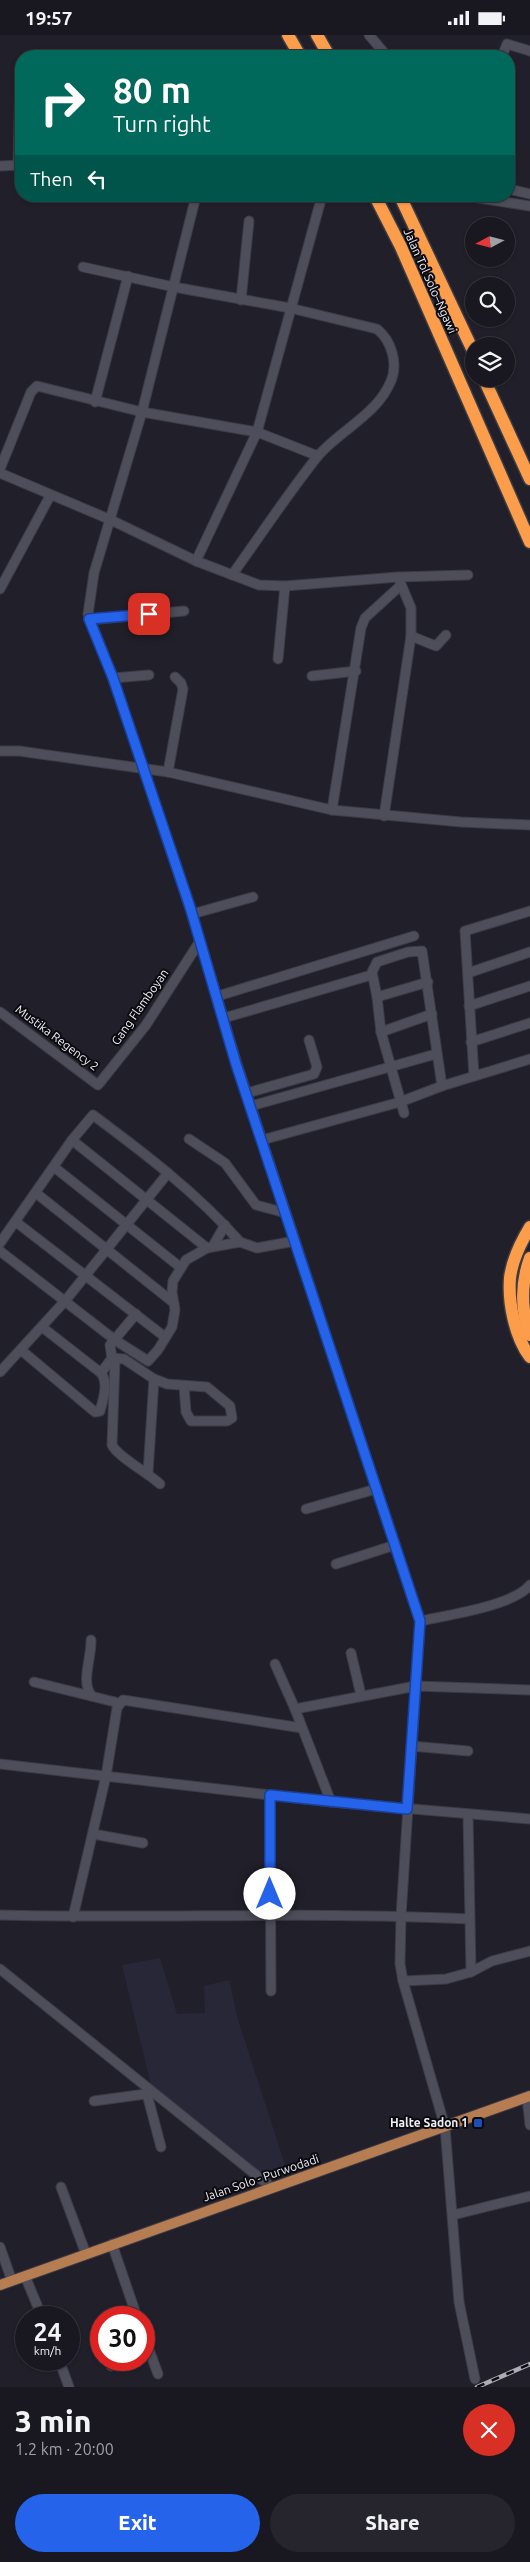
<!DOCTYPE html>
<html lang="en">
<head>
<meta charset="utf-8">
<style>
  body { margin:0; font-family:Ubuntu,sans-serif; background:#26252d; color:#f1f3f6; height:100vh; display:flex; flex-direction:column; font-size:19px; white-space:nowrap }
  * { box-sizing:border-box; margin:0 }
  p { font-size:16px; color:#9fa0a5 }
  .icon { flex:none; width:28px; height:28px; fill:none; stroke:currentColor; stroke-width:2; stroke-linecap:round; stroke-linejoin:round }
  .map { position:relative; height:2352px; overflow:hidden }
  .panel { display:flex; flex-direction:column; background:#191820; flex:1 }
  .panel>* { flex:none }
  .top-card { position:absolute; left:15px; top:15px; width:500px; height:152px; border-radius:20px; box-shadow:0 1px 4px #0004,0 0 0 1px #37373e; background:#00695c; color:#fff; overflow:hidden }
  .needle { width:32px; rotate:263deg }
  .buttons { position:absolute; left:465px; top:182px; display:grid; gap:10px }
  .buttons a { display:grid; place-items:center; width:50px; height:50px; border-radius:50%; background:#191820; box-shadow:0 1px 4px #0004,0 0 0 1px #37373e; font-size:25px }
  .speed { position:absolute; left:15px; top:2271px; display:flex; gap:10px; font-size:25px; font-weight:700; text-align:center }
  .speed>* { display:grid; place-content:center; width:65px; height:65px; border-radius:50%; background:#191820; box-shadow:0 1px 4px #0004,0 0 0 1px #37373e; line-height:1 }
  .speed small { font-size:12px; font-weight:400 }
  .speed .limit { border:8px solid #d22; background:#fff; color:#111 }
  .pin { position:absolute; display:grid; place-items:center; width:42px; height:42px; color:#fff; margin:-21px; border-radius:10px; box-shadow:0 2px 8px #0006 }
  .me { position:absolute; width:55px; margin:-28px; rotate:0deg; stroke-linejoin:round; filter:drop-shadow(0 0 4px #0008) }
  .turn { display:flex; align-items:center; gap:18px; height:105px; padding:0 15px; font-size:22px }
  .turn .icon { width:65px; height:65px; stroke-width:2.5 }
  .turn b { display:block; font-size:35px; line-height:42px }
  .then { display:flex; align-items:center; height:48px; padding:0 15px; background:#0003; gap:10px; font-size:19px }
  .round { display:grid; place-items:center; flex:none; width:52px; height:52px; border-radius:26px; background:#26252d }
  .headline { display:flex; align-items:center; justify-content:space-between; height:85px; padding:0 15px }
  h1 { font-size:30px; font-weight:800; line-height:38px }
  .button { display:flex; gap:10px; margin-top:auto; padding:10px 15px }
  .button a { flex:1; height:58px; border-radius:30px; background:#2563eb; color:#fff; font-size:20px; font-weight:800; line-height:58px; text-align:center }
  .button a+a { background:#26252d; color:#f1f3f6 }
  .status { display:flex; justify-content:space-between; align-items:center; height:35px; padding:0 25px; background:#191820; direction:ltr }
  .status svg { height:14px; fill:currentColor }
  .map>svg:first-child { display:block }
</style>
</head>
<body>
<div class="status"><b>19:57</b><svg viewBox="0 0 49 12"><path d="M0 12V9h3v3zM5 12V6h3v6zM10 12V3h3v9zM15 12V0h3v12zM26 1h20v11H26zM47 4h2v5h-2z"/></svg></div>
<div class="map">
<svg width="530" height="2352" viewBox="0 0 530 2352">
  <rect width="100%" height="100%" fill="#21202a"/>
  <path fill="#282737" d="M160,1923L177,1979L205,1978L204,1951L229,1945L238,1985L288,2139L264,2146L153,2058L122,1930Z"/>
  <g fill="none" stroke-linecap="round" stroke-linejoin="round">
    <g stroke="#3c3c45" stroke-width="11">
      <g id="minor">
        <path d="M369,0L387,21"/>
        <path d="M502,21L507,9L530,16"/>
        <path d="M18,130L20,41"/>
        <path d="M0,131L21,130"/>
        <path d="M509,154L530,159"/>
        <path d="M196,161L142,377L94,538L88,579L113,643L192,879L237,1029L420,1586L401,1881L400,1929L403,1946L445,2092L459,2267L475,2344"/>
        <path d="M466,161L530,171"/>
        <path d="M83,232L174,252L290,273L377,294C392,306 398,329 391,346C377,380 340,395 317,422C287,460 260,501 232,540"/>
        <path d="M241,265L249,186"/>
        <path d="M95,367L128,241"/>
        <path d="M0,434L31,357L37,351L142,377L257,397L322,161"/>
        <path d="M0,438L111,485L196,526L259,550L285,551L398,542L468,540"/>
        <path d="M196,526L257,397L318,421"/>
        <path d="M0,554L50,461"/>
        <path d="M89,585L184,576"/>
        <path d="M411,601L436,611L446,600"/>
        <path d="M278,624L285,551"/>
        <path d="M312,641L356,636"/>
        <path d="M113,643L149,640"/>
        <path d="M0,716H19L168,737L332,775L461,787L530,790"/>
        <path d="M168,737L183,654L181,648L175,642"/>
        <path d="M332,775L361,593L365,583L400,551"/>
        <path d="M384,781L411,601V573L398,542"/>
        <path d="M192,879L253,862"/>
        <path d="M468,938L530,917"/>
        <path d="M218,961L414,901"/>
        <path d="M377,962L428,947"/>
        <path d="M469,971L530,951"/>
        <path d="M0,977L98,1050L146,990L200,906"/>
        <path d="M224,983L368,941"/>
        <path d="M381,997L432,979"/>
        <path d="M471,1007L530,988"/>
        <path d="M474,1041L465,896L530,876"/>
        <path d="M247,1058L314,1039L317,1032L309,1005"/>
        <path d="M251,1071L436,1019"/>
        <path d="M404,1078L381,997L377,962L372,937L377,927L408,917L422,916L442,1051"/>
        <path d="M189,1104L225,1128L256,1170L286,1178"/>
        <path d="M72,1105L207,1213"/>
        <path d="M262,1105L400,1067L442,1051L530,1024"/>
        <path d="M54,1132L180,1232"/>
        <path d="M36,1158L174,1268"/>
        <path d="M16,1187L165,1302"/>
        <path d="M0,1208L72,1105L93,1080C144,1118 197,1158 240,1207"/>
        <path d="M213,1211L225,1190"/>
        <path d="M0,1216L115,1305L148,1326L158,1315L172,1292L175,1275L172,1257L173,1246L186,1225L207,1213L240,1207L257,1213L295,1206"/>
        <path d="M42,1292L101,1338L112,1323"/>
        <path d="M21,1315L95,1377L100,1376C103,1365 109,1348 101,1338"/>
        <path d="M112,1323L124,1324L154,1344L148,1438"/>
        <path d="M112,1323L110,1310L136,1279"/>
        <path d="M115,1324L112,1410C117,1421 148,1438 160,1449"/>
        <path d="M0,1337L65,1266L168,1138"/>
        <path d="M154,1344L167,1349L207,1352L230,1371L232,1383L227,1386H191L186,1377L184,1351"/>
        <path d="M306,1474L376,1454"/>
        <path d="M336,1529L395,1510"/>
        <path d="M420,1586C448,1580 513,1571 530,1550"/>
        <path d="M91,1605C92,1621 80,1649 92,1661"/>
        <path d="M351,1618L361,1660"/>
        <path d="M275,1629L295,1674"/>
        <path d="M34,1647L119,1668"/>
        <path d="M411,1711L468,1716"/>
        <path d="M0,1729L331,1767L530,1784"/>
        <path d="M270,1760L271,1956"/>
        <path d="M331,1767L295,1674L416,1651L530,1655"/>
        <path d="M468,1780L471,1937"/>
        <path d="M93,1799L143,1808"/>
        <path d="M0,1880C156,1884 312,1876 469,1884"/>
        <path d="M73,1882L106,1741L117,1673L123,1665L302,1693"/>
        <path d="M0,1934L271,2152"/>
        <path d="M403,1946L446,1944L471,1937L492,1926L530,1916"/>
        <path d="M147,2059L161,2112"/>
        <path d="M527,2062L530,2090"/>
        <path d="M94,2066L153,2058"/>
        <path d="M61,2152L86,2219"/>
        <path d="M453,2180L530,2161"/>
        <path d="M112,2209L137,2282"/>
        <path d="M0,2212L12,2246"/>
        <path d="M25,2241L42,2282"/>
        <path d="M144,2301L158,2339"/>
        <path d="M59,2325L69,2352"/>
        <path d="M111,2331L127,2325"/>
      </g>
    </g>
    <g stroke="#3c3c45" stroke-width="12">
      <path id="major" d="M0,2250L530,2061"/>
    </g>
    <g stroke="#3c3c45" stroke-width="15">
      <g id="highway">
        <path d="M288,0L300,21"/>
        <path d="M317,0L329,21"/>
        <path d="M375,161L401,212L530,507"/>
        <path d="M400,161L474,318"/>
        <path d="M484,344L530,444"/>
        <path d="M530,1192C521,1207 512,1226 510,1243C508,1268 515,1302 530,1322"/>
        <path d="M530,1223C521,1248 521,1275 530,1300"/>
      </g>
    </g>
    <use href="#minor" stroke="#4e4d5a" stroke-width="9"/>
    <use href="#major" stroke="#b67d52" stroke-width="10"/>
    <use href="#highway" stroke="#fc9d4c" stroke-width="12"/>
    <g stroke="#acacb4" stroke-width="4.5">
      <path id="rail" d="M477,2352L530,2329"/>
    </g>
    <use href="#rail" stroke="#0b0a0f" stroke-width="2.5" stroke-dasharray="8" stroke-linecap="butt"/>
  </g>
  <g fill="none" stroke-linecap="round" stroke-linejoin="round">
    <g stroke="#184099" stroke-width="12">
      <path id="route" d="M149,579L89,584L113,643L190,872L236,1029L420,1586L407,1774L270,1760V1859"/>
    </g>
    <use href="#route" stroke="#2563eb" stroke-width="9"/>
  </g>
  <rect fill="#1a4fb4" stroke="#0b0a0f" stroke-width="2" x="473" y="2083" width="10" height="10" rx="2.5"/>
  <g text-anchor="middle" stroke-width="4" stroke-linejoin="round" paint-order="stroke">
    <g font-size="12" fill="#efeff7" stroke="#0b0a0f">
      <text transform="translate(430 246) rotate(66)" y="4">Jalan Tol Solo–Ngawi</text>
      <text transform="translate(140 972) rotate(-55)" y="4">Gang Flamboyan</text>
      <text transform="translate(57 1003) rotate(37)" y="4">Mustika Regency 2</text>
      <text transform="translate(261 2143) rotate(-19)" y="4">Jalan Solo - Purwodadi</text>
    </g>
    <g font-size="12" font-weight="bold" fill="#efeff7" stroke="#0b0a0f" text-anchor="end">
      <text x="468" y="2092">Halte Sadon 1</text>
    </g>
  </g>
</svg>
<div class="buttons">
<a><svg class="needle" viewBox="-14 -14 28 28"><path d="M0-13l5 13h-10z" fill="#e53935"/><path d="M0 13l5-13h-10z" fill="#9fa0a5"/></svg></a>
<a><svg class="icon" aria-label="search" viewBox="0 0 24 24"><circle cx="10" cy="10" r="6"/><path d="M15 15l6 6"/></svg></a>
<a><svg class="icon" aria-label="layers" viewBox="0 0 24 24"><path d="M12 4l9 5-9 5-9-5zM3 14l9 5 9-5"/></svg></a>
</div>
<div class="speed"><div>24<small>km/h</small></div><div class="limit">30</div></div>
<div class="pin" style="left:149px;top:579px;background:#d93025"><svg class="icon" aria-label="arrive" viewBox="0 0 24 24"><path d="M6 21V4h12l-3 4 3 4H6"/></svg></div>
<svg class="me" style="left:270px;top:1859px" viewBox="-20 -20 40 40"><circle r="19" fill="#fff"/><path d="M0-13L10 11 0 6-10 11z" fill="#2563eb"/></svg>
<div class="top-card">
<div class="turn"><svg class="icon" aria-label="right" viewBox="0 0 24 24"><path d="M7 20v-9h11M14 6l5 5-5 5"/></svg><div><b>80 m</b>Turn right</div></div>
<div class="then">Then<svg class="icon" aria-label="left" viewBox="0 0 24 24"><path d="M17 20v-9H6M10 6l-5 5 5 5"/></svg></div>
</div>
</div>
<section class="panel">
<div class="headline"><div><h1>3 min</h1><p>1.2 km · 20:00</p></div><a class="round" style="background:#d93025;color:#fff"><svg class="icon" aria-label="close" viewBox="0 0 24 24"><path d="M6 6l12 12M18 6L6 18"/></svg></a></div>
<div class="button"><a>Exit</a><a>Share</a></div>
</section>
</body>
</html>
